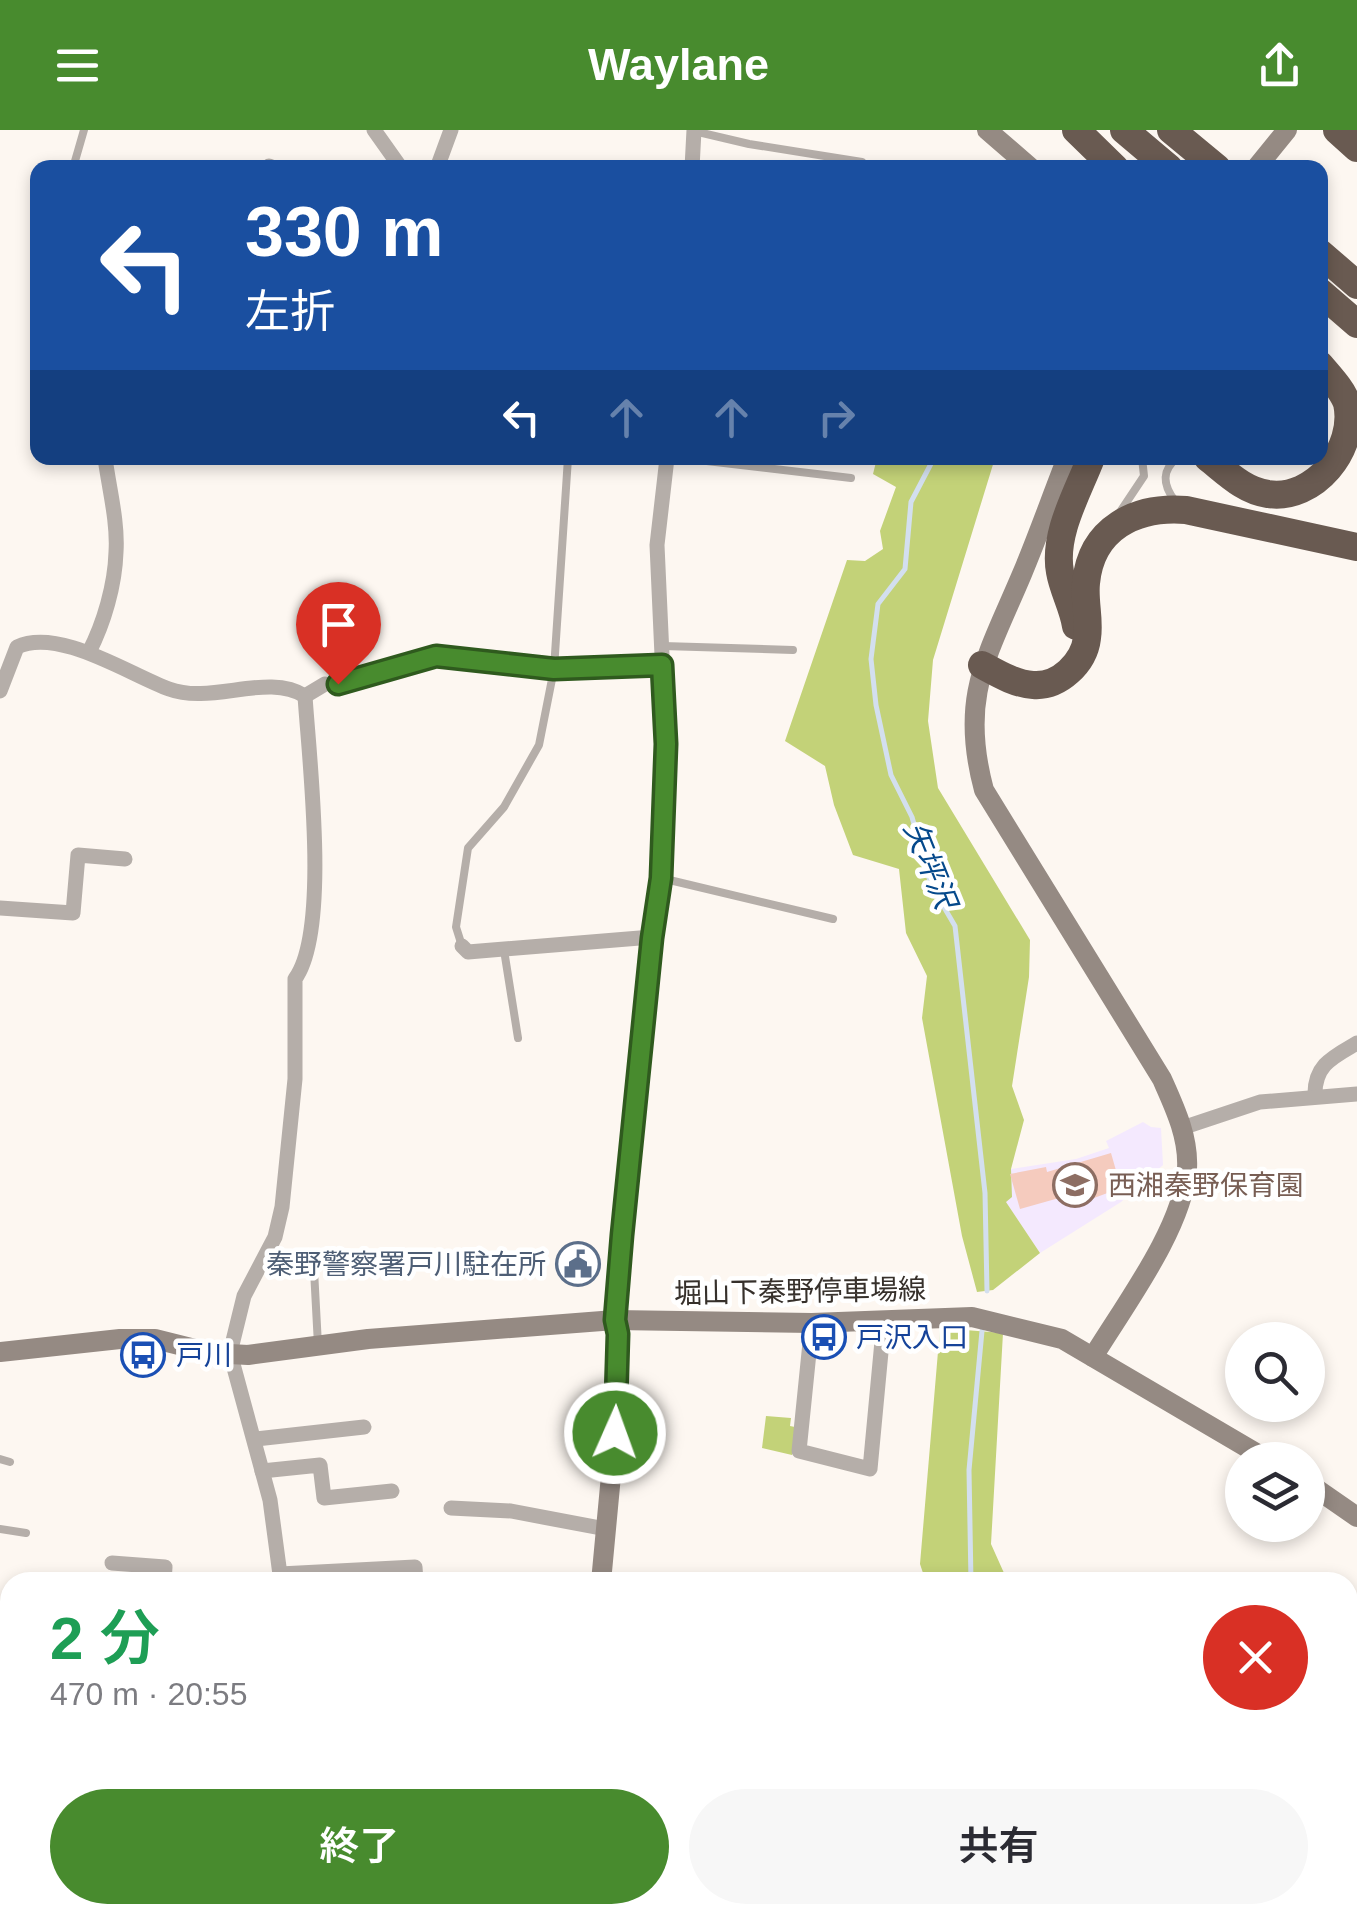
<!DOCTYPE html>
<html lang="ja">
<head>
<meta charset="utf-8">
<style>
  body { margin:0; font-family:Arial,"Noto Sans JP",sans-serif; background:#f7f7f7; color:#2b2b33; height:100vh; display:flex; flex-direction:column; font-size:38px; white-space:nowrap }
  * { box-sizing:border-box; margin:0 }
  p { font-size:32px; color:#7c7c81 }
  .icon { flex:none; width:55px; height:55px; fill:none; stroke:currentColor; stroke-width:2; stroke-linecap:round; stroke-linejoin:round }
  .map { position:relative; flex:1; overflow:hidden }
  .drawer { position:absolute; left:0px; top:1442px; width:1358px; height:352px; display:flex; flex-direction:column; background:#fff; border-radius:30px 30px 0 0; box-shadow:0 5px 15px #0003 }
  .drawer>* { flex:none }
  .banner { position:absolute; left:30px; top:30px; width:1298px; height:305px; border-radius:20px; box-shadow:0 5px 15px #0003; background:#1a4fa0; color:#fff; overflow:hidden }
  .controls { position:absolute; left:1225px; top:1192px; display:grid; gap:20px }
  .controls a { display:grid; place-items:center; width:100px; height:100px; border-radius:50%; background:#fff; box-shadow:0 5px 15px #0003; font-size:50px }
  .pin { position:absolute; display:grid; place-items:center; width:85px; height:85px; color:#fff; margin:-102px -42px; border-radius:50% 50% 50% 0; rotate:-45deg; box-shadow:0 0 10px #0007 }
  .pin .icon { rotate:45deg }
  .me { position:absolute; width:110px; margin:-55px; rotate:2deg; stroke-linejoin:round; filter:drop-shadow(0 0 8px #0008) }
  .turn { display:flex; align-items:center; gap:35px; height:210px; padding:0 50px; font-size:45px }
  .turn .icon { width:130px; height:130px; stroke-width:2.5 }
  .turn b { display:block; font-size:70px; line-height:85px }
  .lanes { display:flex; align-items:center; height:95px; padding:0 50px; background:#0003; justify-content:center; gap:50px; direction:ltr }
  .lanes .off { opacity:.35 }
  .round { display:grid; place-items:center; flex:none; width:105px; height:105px; border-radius:52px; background:#f7f7f7 }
  .head { display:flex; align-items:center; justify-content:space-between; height:170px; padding:0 50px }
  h1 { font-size:60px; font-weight:600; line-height:75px; color:#1e9e55 }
  .cta { display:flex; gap:20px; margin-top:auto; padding:20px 50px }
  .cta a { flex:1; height:115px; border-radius:60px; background:#488b2e; color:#fff; font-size:40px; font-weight:600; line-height:115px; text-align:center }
  .cta a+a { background:#f7f7f7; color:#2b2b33 }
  header { display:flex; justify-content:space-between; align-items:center; height:130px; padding:0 50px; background:#488b2e; color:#fff; font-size:45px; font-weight:600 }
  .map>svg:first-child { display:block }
</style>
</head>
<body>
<header><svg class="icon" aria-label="menu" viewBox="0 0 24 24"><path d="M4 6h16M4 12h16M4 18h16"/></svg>Waylane<svg class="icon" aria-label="share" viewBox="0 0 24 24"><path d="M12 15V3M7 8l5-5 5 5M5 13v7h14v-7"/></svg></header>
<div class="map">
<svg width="1357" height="1793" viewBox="0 0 1357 1793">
  <rect width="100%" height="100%" fill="#fdf7f1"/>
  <g fill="#f4e9fe">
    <path d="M1143,992L1151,997L1161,998L1163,1035L1121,1072L1040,1123L1005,1071L1011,1039L1076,1029L1109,1018L1106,1011Z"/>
    <path d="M1357,1743V1793H1212L1215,1785H1348V1745Z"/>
  </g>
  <g fill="#c3d278">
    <path d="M877,328H995L933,530L928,591L938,658L1030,810L1029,847L1012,956L1024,990L1011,1039L1012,1067L1006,1072L1040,1123L993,1160L977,1162L962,1106L922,888L927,846L906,803L899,739L853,725L834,675L825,636L785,611L847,430L865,431L883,419L880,401L896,357L873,344Z"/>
    <path d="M940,1198L1003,1203L991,1414L1008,1452H926L920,1434Z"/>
    <path d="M766,1286L791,1288L790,1296L795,1297L792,1325L762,1318Z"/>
  </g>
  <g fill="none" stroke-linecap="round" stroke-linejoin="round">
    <g stroke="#d3dfef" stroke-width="5">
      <path d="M934,328L911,372L905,439L878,474L871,529L876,575L891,645L912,687L931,755L955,796L985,1063L987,1161"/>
      <path d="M971,1452L969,1340L982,1201"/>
      <path d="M973,1785L974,1793"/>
    </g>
  </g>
  <path fill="#f5cbbe" d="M1111,1023L1121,1058L1094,1068L1091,1059L1020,1079L1010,1044L1046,1037L1047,1042Z"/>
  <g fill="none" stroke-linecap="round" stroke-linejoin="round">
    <g stroke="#b5aea9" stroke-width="8">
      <path d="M694,1L749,14L862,32"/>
      <path d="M73,38L84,0"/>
      <path d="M681,328L851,348"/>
      <path d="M1175,371C1163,355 1161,341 1177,328"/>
      <path d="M1118,385L1144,346L1142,328"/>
      <path d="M663,516L793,520"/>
      <path d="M325,554L338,555L436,526L554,539L662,535"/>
      <path d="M661,748L833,789"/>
      <path d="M462,816L456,797L468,718L504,677L539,615L554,539L568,328"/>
      <path d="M504,820L518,908"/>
      <path d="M314,1140L318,1215"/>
      <path d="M0,1329L10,1332"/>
      <path d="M0,1399L26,1403"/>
    </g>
    <g stroke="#b5aea9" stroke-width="15">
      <path d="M374,0L401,38"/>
      <path d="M269,36L274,38"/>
      <path d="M437,38L451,0"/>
      <path d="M692,38L694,0"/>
      <path d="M89,522C104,493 115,455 116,422C118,392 109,358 105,328"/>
      <path d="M0,561L17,517C59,497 130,545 169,559C212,575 268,542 305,566"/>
      <path d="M305,566L325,554"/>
      <path d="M0,778L73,783L78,725L125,729"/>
      <path d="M462,816L468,822L652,807"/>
      <path d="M1315,966C1314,935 1333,927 1357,913"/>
      <path d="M1182,998L1260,972L1357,964"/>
      <path d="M615,1190L666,678V614L657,415L667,328"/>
      <path d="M812,1193L799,1321L870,1339L884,1190"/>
      <path d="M256,1309L364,1297"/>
      <path d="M262,1341L320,1335L324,1368L392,1361"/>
      <path d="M451,1378L511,1381L606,1399"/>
      <path d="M112,1433L165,1437L164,1452"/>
      <path d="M280,1444L415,1437L416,1452"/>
      <path d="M281,1452L270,1370L230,1223L244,1166L275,1107L282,1077L295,949V849C330,801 309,629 305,566"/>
      <path d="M0,1540L10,1541"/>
      <path d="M1348,1727L1357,1724"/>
      <path d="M166,1785L167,1793"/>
      <path d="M1194,1785L1195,1793"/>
      <path d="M353,1793L354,1785"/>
      <path d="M512,1793L513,1785"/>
    </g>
    <g stroke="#958a83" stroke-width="20">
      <path d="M987,0L1031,38"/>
      <path d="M1256,38L1287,0"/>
      <path d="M1067,328C1052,366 1038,406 1022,444C987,527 959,567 984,660L1162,949C1174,976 1189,1007 1187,1039C1183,1098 1124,1176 1093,1227"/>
      <path d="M0,1222L120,1209H155L211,1223L248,1225L368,1209L615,1190L812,1193L972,1187L1062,1209L1268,1330"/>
      <path d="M1308,1353L1357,1387"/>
      <path d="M601,1452L615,1303L619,1204L615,1190"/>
      <path d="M573,1793V1785"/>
    </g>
    <g stroke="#695a51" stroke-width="28">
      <path d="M1076,0L1115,38"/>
      <path d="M1124,0L1169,38"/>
      <path d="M1171,0L1217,38"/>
      <path d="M1337,0L1357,18"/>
      <path d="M1320,123L1357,155"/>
      <path d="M1320,162L1357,194"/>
      <path d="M1208,328C1226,342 1244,361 1268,364C1314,371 1357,319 1347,273C1342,259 1330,247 1320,235"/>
      <path d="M1076,496C1073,477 1063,460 1060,442C1053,404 1078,362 1091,328"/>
      <path d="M982,535C997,543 1015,554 1033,555C1059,557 1084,533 1087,508C1090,490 1084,472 1086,453C1091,398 1136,376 1186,380L1357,417"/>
    </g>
  </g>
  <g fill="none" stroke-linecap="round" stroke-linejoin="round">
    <g stroke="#2f5a1e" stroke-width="25">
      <path id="route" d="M338,554L436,526L554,539L662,535L666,614L661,748L652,808L622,1105L615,1190L618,1204L615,1303"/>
    </g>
    <use href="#route" stroke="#488b2e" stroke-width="18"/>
  </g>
  <defs>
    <g id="school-ring" transform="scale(2.25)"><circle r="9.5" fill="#fff" stroke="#8d6e63" stroke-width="1.5"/><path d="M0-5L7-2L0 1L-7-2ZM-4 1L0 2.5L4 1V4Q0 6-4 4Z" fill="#8d6e63"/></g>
    <g id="civic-ring" transform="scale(2.25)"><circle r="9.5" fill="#fff" stroke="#5c6f8a" stroke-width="1.5"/><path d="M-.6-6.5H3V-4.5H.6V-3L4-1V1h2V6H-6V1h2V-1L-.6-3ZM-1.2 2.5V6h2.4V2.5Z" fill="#5c6f8a"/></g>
    <g id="bus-ring" transform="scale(2.25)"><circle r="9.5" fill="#fff" stroke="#1a4fb4" stroke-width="1.5"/><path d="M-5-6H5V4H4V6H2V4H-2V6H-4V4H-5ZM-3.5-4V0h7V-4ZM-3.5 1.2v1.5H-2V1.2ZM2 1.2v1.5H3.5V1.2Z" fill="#1a4fb4"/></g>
  </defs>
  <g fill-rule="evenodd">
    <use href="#school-ring" x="1075" y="1055"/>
    <use href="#civic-ring" x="578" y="1134"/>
    <use href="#bus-ring" x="824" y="1207"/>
    <use href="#bus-ring" x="143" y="1225"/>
  </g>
  <g text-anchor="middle" stroke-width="9" stroke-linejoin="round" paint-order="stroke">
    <g font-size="28" fill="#785e54" stroke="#fff" text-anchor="start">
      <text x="1108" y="1065">西湘秦野保育園</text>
    </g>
    <g font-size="28" fill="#4e5e75" stroke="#fff" text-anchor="end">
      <text x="546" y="1144">秦野警察署戸川駐在所</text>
    </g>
    <g font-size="28" fill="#36302b" stroke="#fff">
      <text transform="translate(800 1161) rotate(-1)" y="10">堀山下秦野停車場線</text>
    </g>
    <g font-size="28" fill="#164399" stroke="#fff" text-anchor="start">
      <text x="856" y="1217">戸沢入口</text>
      <text x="176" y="1235">戸川</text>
    </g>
    <g font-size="30" font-style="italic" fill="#05498b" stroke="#fff">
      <text transform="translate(930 735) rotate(68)" y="10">矢坪沢</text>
    </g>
  </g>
</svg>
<div class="controls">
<a><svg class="icon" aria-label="search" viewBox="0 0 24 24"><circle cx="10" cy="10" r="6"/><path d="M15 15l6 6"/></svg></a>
<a><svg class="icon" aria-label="layers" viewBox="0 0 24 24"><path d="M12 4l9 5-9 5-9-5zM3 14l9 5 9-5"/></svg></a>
</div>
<div class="pin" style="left:338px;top:554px;background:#d93025"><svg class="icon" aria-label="arrive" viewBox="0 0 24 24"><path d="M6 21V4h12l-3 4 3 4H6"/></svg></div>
<svg class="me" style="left:615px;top:1303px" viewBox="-20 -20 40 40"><circle r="17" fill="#488b2e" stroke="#fff" stroke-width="3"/><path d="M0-11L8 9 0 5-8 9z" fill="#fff"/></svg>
<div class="banner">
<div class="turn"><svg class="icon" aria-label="left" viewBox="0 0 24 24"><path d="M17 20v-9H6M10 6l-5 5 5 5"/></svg><div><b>330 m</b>左折</div></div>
<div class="lanes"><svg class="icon" aria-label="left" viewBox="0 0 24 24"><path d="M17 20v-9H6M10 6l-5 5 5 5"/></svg><svg class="icon off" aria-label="ahead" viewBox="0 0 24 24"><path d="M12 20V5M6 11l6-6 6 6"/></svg><svg class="icon off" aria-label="ahead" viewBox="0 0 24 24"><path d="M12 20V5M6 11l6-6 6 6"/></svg><svg class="icon off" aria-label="right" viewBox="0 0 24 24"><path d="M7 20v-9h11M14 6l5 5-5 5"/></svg></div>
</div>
<section class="drawer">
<div class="head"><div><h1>2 分</h1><p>470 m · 20:55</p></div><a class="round" style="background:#d93025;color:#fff"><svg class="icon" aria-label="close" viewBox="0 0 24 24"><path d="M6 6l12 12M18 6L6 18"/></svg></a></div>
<div class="cta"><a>終了</a><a>共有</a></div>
</section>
</div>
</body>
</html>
